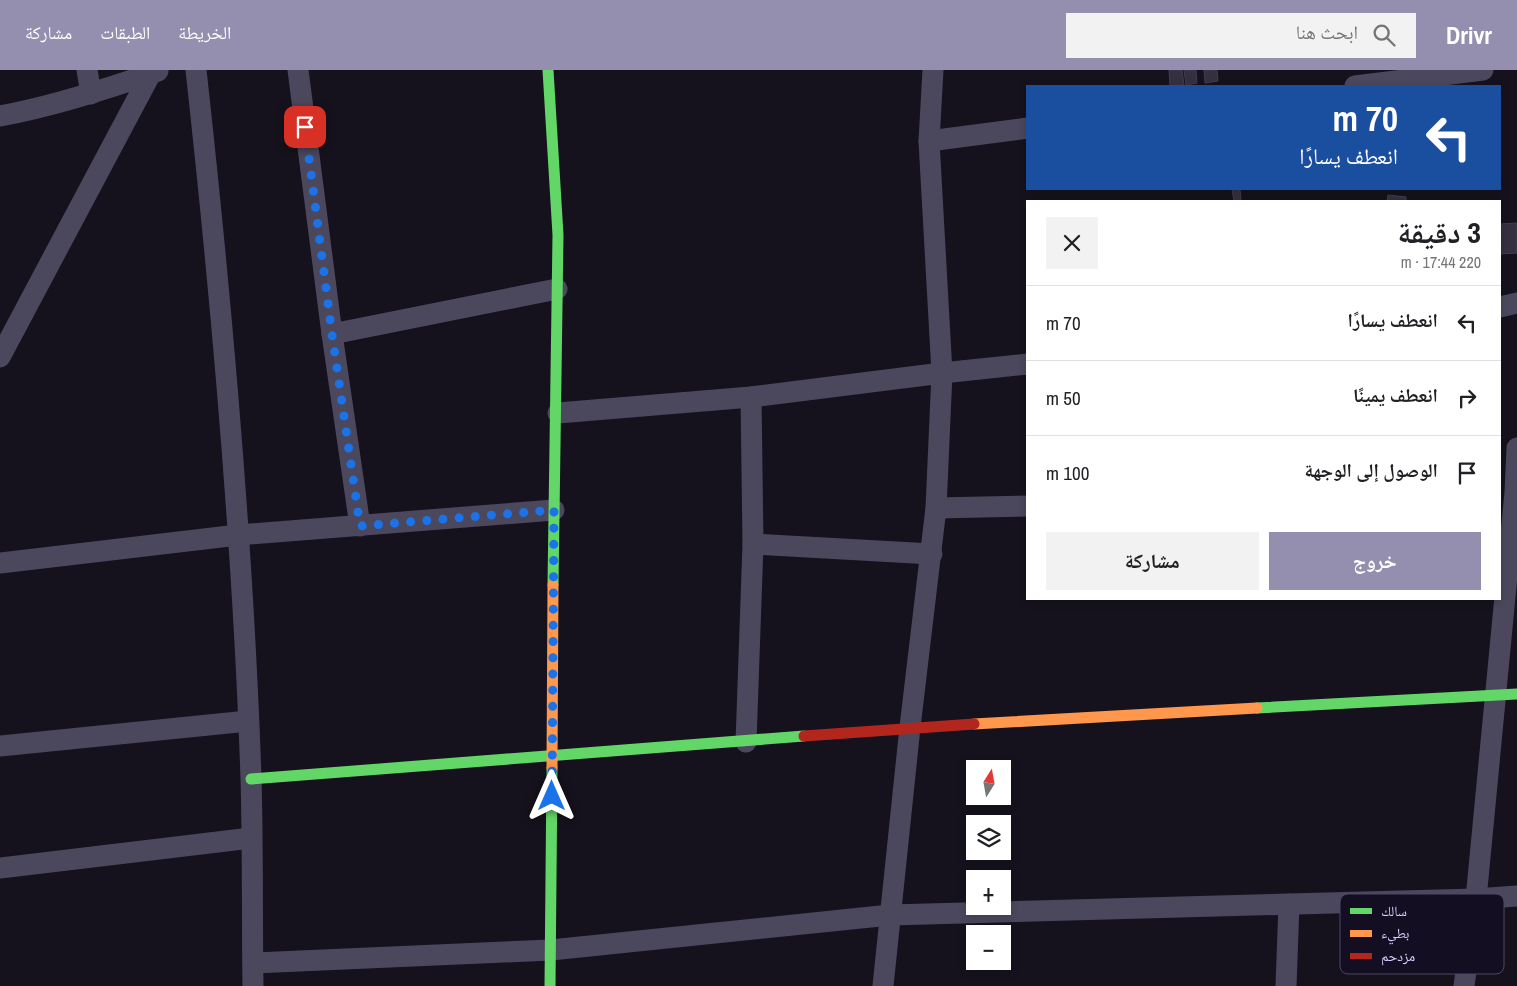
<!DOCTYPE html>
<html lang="ar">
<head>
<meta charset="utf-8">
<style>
  body { margin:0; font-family:"Archivo Narrow","Noto Naskh Arabic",sans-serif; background:#f2f2f2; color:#202124; direction:rtl; height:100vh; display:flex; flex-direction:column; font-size:19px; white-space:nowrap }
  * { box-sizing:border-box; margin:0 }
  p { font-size:16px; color:#757577 }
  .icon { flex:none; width:28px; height:28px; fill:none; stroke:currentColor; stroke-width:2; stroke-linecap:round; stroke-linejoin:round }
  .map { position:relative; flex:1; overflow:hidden; direction:ltr }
  .panel { position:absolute; left:1026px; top:130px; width:475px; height:400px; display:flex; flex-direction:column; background:#fff; border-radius:0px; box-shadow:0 2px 8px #0003; direction:rtl }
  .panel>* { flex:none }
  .banner { position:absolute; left:1026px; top:15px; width:475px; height:105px; border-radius:0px; box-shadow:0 2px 8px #0003; direction:rtl; background:#1a4fa0; color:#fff; overflow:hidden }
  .needle { width:32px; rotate:11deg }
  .controls { position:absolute; left:966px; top:690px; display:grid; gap:10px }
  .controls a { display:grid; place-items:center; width:45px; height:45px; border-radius:0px; background:#fff; box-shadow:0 2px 8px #0003; font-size:25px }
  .pin { position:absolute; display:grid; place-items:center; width:42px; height:42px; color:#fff; margin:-21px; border-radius:10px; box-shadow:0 2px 8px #0006 }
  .me { position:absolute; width:55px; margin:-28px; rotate:0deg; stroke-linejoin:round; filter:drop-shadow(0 0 4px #0008) }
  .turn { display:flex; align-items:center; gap:18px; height:105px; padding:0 20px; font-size:22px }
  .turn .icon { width:65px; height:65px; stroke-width:2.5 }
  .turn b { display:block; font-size:35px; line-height:42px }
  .round { display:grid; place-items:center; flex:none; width:52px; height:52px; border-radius:0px; background:#f2f2f2 }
  .head { display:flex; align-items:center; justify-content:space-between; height:85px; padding:0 20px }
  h1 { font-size:30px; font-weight:800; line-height:38px }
  .action { display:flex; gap:10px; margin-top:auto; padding:10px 20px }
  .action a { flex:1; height:58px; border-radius:0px; background:#948eaf; color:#fff; font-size:20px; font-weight:800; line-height:58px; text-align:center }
  .action a+a { background:#f2f2f2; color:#202124 }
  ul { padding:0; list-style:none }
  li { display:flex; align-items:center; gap:15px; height:75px; padding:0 20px; border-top:1px solid #e0e0e0 }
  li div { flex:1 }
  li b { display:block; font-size:19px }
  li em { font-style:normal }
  header { display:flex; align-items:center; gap:30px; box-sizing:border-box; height:70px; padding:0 25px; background:#948eaf; color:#fff }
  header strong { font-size:24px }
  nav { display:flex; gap:28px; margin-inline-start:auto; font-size:18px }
  .search { width:350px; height:45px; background:#f2f2f2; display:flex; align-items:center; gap:12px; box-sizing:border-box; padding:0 18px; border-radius:0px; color:#757577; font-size:19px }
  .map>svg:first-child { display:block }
</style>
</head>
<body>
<header>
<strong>Drivr</strong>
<div class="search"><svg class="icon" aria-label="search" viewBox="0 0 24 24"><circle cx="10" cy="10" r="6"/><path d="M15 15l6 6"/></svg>ابحث هنا</div>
<nav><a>الخريطة</a><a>الطبقات</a><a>مشاركة</a></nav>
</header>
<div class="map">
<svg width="1517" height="916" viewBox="0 0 1517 916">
  <rect width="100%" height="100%" fill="#15121d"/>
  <g fill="#343040" stroke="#433d51">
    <path d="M1169,0H1182L1184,15L1170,16Z"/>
    <path d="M1184,0H1196L1197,13L1186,15Z"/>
    <path d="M1204,0H1217L1218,11L1205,13Z"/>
    <path d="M1232,119H1240L1241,131H1234Z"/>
    <path d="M1388,125L1406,127V131H1387Z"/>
    <path d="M1517,153V183L1500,184V154Z"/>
  </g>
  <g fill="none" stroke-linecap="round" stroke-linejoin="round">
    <g stroke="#4b485e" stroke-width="21">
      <path d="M87,0L91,24"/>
      <path d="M196,0C222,235 243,472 251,708C253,778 252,847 253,916"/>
      <path d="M298,0L332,264L360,456"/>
      <path d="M1355,16L1483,0"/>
      <path d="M0,46C54,36 107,19 158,1"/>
      <path d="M929,71L1028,58"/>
      <path d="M1500,237L1517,233"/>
      <path d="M332,264L557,219"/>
      <path d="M0,287L151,3"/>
      <path d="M558,343L751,327L942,303L1028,294"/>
      <path d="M936,438L1028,436"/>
      <path d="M753,474L932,484"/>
      <path d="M0,493L238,465L554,440"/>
      <path d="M746,672L753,474L751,327"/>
      <path d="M0,676L248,651"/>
      <path d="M0,798L251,768"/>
      <path d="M253,893L551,880L890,845L1476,829L1517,826"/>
      <path d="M883,916L910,657L936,438L942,303L929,71L933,0"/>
      <path d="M1286,916L1289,834"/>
      <path d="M1464,916L1476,829L1515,422L1517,378"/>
    </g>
    <g stroke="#63d668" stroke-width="11">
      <path d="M548,0L558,165L553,515"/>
      <path d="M1257,638L1517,624"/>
      <path d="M251,709L804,666"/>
      <path d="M550,916L552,698"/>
    </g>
    <g stroke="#ff974d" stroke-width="11">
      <path d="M974,654L1257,638"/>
      <path d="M552,698L553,515"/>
    </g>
    <path stroke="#b3261e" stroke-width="11" d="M804,666L974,654"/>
  </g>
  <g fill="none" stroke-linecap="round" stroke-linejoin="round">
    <path stroke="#1a73e8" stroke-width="9" stroke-dasharray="0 16.2" d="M305,57L332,264L360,456L554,440L552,726"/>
  </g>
  <rect x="1340" y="824" width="164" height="80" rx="8" fill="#130e22" stroke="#4e4864" stroke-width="1"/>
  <rect x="1350" y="838" width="22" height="6" fill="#63d668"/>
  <rect x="1350" y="860" width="22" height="7" fill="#ff974d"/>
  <rect x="1350" y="883" width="22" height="6" fill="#b3261e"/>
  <g font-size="14" fill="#d9d1fe">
    <text x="1381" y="846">سالك</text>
    <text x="1381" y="868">بطيء</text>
    <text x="1381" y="891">مزدحم</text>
  </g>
</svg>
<div class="controls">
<a><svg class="needle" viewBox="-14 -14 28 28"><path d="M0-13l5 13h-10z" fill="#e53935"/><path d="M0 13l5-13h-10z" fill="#757577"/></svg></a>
<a><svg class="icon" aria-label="layers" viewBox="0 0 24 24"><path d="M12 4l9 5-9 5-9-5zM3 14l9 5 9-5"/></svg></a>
<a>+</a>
<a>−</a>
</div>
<div class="pin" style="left:305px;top:57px;background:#d93025"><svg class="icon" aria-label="arrive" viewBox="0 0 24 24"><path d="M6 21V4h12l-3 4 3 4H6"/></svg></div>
<svg class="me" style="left:552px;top:726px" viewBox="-20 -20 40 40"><path d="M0-17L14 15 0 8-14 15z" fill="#1a73e8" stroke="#fff" stroke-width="4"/></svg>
<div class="banner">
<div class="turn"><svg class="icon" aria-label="left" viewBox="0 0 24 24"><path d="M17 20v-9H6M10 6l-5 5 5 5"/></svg><div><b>70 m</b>انعطف يسارًا</div></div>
</div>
<section class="panel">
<div class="head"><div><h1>3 دقيقة</h1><p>220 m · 17:44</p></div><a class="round"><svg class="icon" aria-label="close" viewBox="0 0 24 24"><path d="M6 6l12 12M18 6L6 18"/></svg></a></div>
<ul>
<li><svg class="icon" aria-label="left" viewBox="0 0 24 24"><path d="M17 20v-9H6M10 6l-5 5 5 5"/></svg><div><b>انعطف يسارًا</b></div><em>70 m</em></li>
<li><svg class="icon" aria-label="right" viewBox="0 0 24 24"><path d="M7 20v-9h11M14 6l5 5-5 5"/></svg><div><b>انعطف يمينًا</b></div><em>50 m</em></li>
<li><svg class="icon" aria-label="arrive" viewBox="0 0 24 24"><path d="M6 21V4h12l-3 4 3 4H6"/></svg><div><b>الوصول إلى الوجهة</b></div><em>100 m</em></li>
</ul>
<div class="action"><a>خروج</a><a>مشاركة</a></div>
</section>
</div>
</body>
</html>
